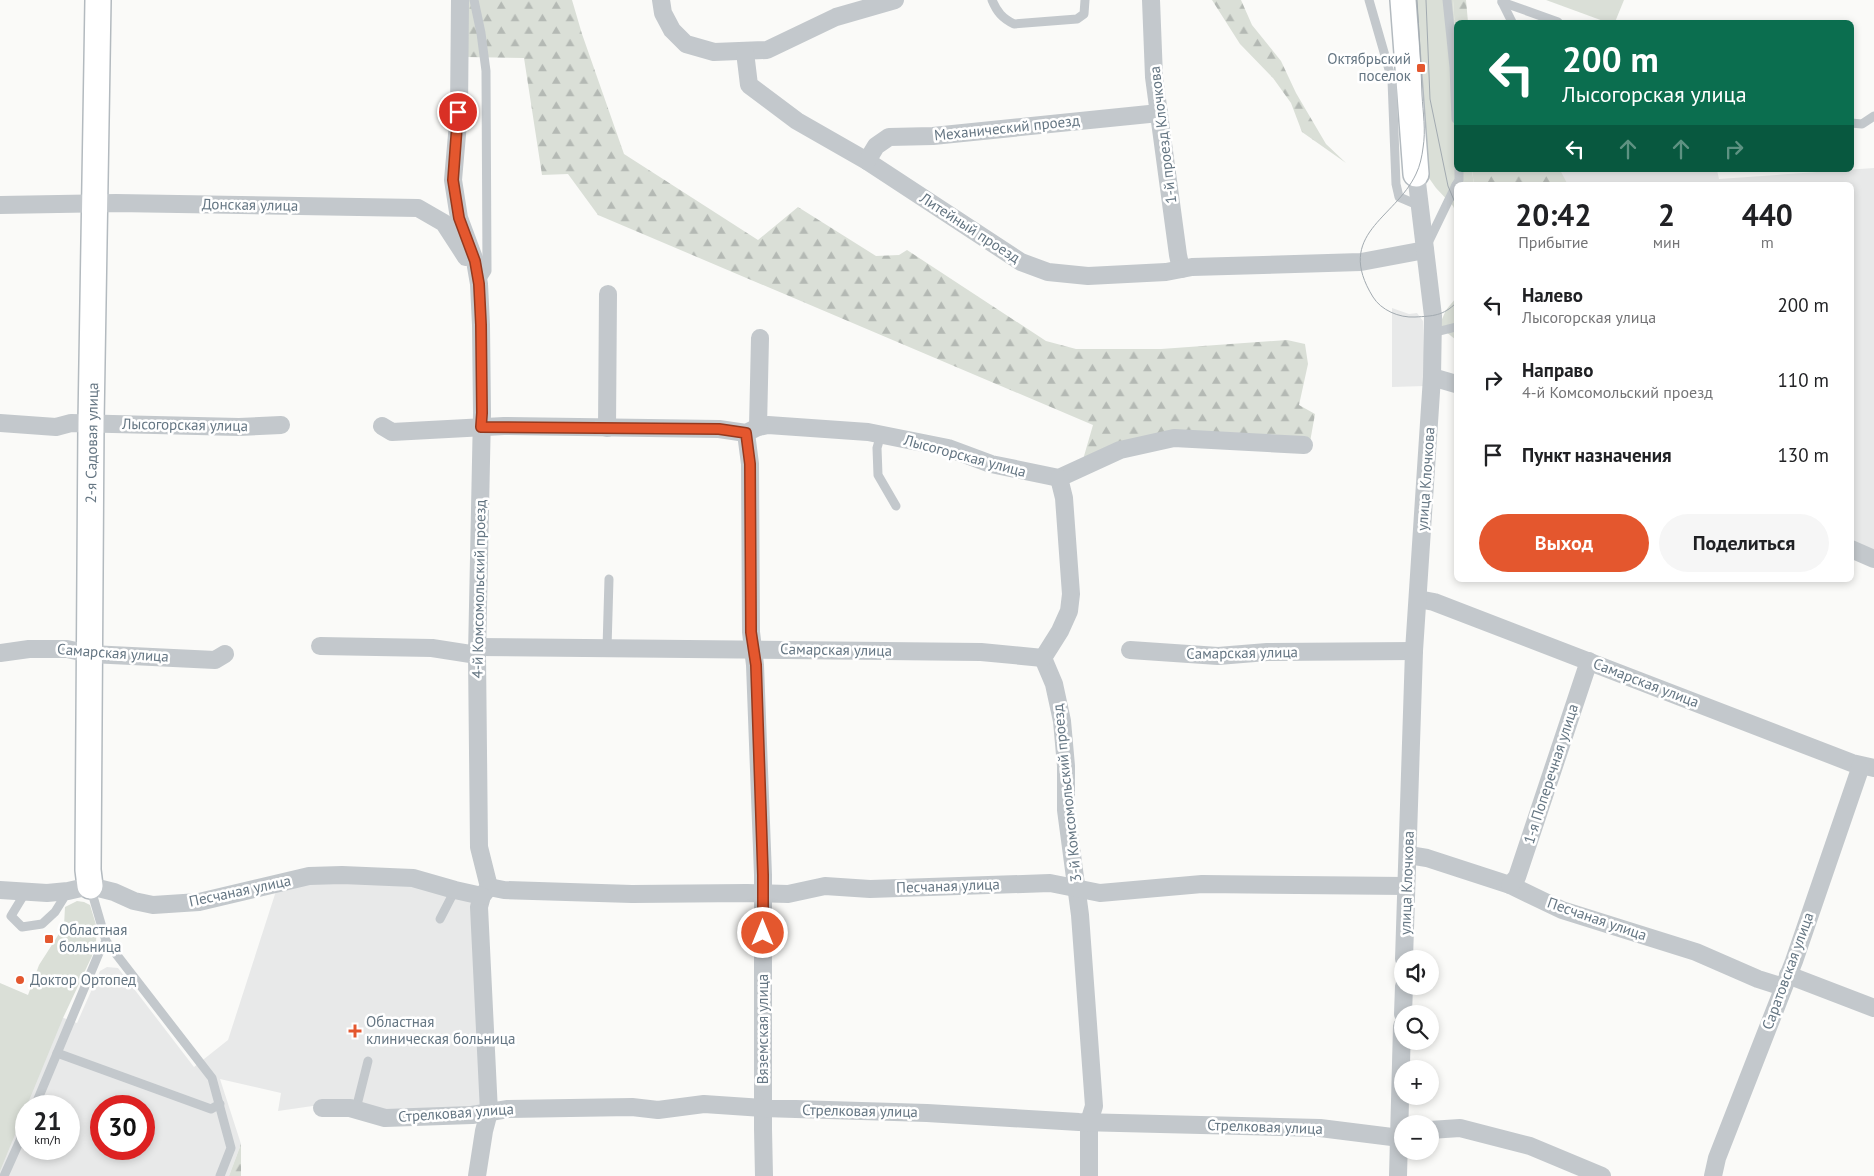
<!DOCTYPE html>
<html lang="ru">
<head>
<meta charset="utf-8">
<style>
  body { margin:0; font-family:"PT Sans",sans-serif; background:#f6f6f6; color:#202124; height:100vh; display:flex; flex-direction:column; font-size:19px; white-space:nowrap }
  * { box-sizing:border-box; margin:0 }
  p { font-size:16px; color:#757577 }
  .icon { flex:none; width:28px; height:28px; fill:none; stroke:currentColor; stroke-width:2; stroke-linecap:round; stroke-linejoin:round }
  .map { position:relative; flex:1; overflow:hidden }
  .side { position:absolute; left:1454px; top:182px; width:400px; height:400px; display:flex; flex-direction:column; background:#fff; border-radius:8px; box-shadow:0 2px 8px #0003 }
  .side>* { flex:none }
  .hud { position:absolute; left:1454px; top:20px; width:400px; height:152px; border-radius:8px; box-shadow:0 2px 8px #0003; background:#0b6e4f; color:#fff; overflow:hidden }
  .tools { position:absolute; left:1394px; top:950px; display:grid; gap:10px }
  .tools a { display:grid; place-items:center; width:45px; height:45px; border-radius:50%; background:#fff; box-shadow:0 2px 8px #0003; font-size:25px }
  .speed { position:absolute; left:15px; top:1095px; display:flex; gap:10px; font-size:25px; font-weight:700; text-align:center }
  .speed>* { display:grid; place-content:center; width:65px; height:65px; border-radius:50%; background:#fff; box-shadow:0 2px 8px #0003; line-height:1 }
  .speed small { font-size:12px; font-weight:400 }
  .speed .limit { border:8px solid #d22; background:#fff; color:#111 }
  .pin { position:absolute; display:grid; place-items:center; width:42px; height:42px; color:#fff; margin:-21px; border:2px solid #fff; border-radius:50%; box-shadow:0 1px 5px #0007 }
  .me { position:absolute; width:55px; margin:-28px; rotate:0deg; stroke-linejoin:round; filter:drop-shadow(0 0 4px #0008) }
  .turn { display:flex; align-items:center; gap:18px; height:105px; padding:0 25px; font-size:22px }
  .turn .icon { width:65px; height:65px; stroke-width:2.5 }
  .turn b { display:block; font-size:35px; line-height:42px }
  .lanes { display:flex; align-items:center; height:48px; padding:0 25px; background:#0003; justify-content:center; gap:25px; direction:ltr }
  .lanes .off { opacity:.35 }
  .eta { display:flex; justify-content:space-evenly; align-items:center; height:85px; text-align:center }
  .eta b { font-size:30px; font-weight:600; line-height:35px }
  .cta { display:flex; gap:10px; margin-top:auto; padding:10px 25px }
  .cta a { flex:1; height:58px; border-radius:30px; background:#e4572e; color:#fff; font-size:20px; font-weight:600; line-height:58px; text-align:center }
  .cta a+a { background:#f6f6f6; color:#202124 }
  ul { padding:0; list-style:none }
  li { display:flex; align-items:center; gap:15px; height:75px; padding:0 25px }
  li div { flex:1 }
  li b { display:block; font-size:19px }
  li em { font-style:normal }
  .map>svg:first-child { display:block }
</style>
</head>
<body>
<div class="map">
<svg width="1874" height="1176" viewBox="0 0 1874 1176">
  <defs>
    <pattern id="forest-firs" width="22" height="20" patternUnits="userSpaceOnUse" patternTransform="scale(1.25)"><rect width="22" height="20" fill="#dadfd7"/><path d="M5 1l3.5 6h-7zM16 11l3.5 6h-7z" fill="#b4b9b4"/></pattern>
  </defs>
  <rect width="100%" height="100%" fill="#fafaf8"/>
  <g fill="#e8e9e9" fill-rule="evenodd">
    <path d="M1874,168V553L1851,543V185H1488L1487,170H1717L1719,179Z"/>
    <path d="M1392,308L1409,314L1417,313L1423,321L1425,386L1392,387Z"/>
    <path d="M310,880L411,884L473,901L482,1093L479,1110L385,1113L347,1101L278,1111L281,1093L220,1079L241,1144L229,1176H0V994L77,1023L100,971L107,967L118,968L194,1067L228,1040L277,888ZM26,1106H69V1149H26ZM101,1106H144V1149H101Z"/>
  </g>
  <g fill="#dadfd7">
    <path d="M1409,0H1453L1456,45V170H1472L1474,185H1456V213L1453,206L1436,188L1424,171Z"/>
    <path d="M1546,0H1624L1615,22H1606Z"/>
    <path d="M1456,298V340L1439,326L1446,310Z"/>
    <path d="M77,901L84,902L90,905L97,928L96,942L92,956L63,1018L0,1171V983L28,995L39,965L64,926L65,907Z"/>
  </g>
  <g fill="url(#forest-firs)">
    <path d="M465,0H572L582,34L624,154L758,240L798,207L876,256L899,255L907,250L1046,341L1076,349H1161L1287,340L1305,344L1308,364L1299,405L1315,414L1310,442L1175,436L1082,463L1093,425L598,215L568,174L542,175L524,58L467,57Z"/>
    <path d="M1212,0H1241L1252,25L1281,61L1296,93L1326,144L1346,163L1302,132L1291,103L1273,78L1240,44Z"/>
    <path d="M1453,0H1466L1468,22H1456V45Z"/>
    <path d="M1472,170H1560L1568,185H1474Z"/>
    <path d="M241,1144V1176H229Z"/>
  </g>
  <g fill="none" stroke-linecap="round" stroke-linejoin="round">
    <g stroke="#b3babf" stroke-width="28">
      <g id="secondary">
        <path d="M1403,0L1416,174"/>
        <path d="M90,886L88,870L91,423L98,0"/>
      </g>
    </g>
    <g stroke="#c3c8cc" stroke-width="9">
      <path d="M474,0L481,33L486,71L487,271L480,282"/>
      <path d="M992,0C997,12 1002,18 1014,24L1077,19L1084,14L1085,0"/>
      <path d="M1369,0L1392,80L1396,184L1399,197L1420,206"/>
      <path d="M1447,0L1454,67L1456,119"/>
      <path d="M1502,0V2L1558,22"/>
      <path d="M1502,2L1512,22"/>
      <path d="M1851,123L1862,124L1874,116"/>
      <path d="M1456,185L1459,180V170"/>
      <path d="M1427,245L1456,185"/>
      <path d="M1432,333L1456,327"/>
      <path d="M881,434L877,448L878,475L896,506"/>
      <path d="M607,648L609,579"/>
      <path d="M90,886L106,941L212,1078L231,1148L220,1176"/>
      <path d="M25,893L11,916L22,927L42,924L55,912L68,891"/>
      <path d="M440,919L455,890"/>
      <path d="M57,1053L211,1109L220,1104"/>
      <path d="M35,1106L99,953L106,941"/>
      <path d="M356,1109L368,1061"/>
      <path d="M4,1176L26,1127"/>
    </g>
    <g stroke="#c3c8cc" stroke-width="18">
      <path d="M460,0L459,112L453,180L459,218L475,261L479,284L481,325L482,413L477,655L479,847L489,887L482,896L479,907L489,1112L484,1131L477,1176"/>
      <path d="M661,0L663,13L672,30L686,44L714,52L767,50L836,17L895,0"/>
      <path d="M1151,0L1154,77L1178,255L1181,269"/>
      <path d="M745,52L749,85L797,121L867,161L1021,262L1048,272L1088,276L1166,272L1192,267L1361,262L1425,250"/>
      <path d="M867,161L876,146L889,137L933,136L1159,113"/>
      <path d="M0,205L116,203L418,208L444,223L466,257"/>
      <path d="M1432,377L1456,384"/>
      <path d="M0,423L56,427L71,423L239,427L281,425"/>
      <path d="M382,426L392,432L504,426L719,429L746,433L758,427L768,425L868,432L948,448L991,464L1059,478L1120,450L1174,438L1304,445"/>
      <path d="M758,427L760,338"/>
      <path d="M607,428L608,294"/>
      <path d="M746,433L750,464L751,632L755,665L763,875V1129L764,1176"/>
      <path d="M1059,478L1064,498L1071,594L1069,611L1060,631L1043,658L1054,684L1062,721L1066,766V810L1080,915L1094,1106L1089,1122V1176"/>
      <path d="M1851,549L1874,559"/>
      <path d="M1418,599L1434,602L1852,763L1874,768"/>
      <path d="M320,646L432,648L477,655"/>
      <path d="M477,647L981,652L1043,658"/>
      <path d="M1130,650L1218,656L1267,652L1414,651"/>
      <path d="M0,653L29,649H67L90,654L215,660L225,654"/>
      <path d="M1409,855L1427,858L1510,885L1562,910L1696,952L1758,979L1783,987"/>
      <path d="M1510,885L1517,877L1589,661"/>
      <path d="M489,887L504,890L632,894L747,893L788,894L825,886L870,889L1050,883L1100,893L1202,884L1406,886"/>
      <path d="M0,890L47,893L68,891L90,886L114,892L134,901L153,905L199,902L309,876L342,875L413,878L455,890L482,896"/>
      <path d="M1404,959L1414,651L1432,377L1433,316L1416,174"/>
      <path d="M1788,975L1874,1008"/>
      <path d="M1403,1014L1404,986"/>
      <path d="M322,1108H350L385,1118L472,1115L508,1109L632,1107L658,1110L704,1104L763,1108L927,1113L1079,1122L1320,1128L1400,1138"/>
      <path d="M1430,1130L1460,1128L1530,1146L1602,1176"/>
      <path d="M1398,1176L1402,1026"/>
      <path d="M1713,1176L1717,1158L1794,961L1861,766"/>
    </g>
    <use href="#secondary" stroke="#fff" stroke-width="25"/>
    <g stroke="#a2aab0" stroke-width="1">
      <path d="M1417,0C1419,32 1421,63 1422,95C1423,113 1426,130 1423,148C1422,156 1420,166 1416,174C1395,219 1334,234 1373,297C1381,310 1399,318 1415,317C1433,316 1443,316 1456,303"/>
      <path d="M1426,0L1430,99L1448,186L1456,205"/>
    </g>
  </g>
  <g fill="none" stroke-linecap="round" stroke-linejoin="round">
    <g stroke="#94391e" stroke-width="12">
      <path id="route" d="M458,112L453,180L459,218L475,261L479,284L481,325L482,413L481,427L719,429L746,433L750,464L751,632L756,665L763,875V933"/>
    </g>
    <use href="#route" stroke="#e4572e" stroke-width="9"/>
  </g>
  <g fill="#e4572e" stroke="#fff" stroke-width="2">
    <rect x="1416" y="63" width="10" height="10" rx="2.5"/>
    <rect x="44" y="934" width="10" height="10" rx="2.5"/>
    <circle cx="20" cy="980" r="5"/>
    <path d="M352.5 1023.5h5v5h5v5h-5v5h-5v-5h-5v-5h5z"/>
  </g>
  <g text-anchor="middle" stroke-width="5" stroke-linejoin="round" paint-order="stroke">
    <g font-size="15" fill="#657683" stroke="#fff" text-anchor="start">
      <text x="1411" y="64" text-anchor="end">Октябрьский<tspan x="1411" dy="17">поселок</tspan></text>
      <text x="59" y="935">Областная<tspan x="59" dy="17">больница</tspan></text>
      <text x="30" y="985">Доктор Ортопед</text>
      <text x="366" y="1027">Областная<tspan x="366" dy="17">клиническая больница</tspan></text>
    </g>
    <g font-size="15" fill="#657683" stroke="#fff">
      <text transform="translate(1007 128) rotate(-6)" y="5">Механический проезд</text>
      <text transform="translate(1163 135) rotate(-97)" y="5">1-й проезд Клочкова</text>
      <text transform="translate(250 205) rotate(1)" y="5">Донская улица</text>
      <text transform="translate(970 228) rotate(33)" y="5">Литейный проезд</text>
      <text transform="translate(185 425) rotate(1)" y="5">Лысогорская улица</text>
      <text transform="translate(92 443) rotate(-89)" y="5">2-я Садовая улица</text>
      <text transform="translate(965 456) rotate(15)" y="5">Лысогорская улица</text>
      <text transform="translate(1426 479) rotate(-86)" y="5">улица Клочкова</text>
      <text transform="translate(479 589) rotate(-89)" y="5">4-й Комсомольский проезд</text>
      <text transform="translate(836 650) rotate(1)" y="5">Самарская улица</text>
      <text transform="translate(113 653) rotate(4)" y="5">Самарская улица</text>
      <text transform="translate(1242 653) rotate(-1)" y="5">Самарская улица</text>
      <text transform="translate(1646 683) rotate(21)" y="5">Самарская улица</text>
      <text transform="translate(1551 774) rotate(-72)" y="5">1-я Поперечная улица</text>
      <text transform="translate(1067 793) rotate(-96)" y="5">3-й Комсомольский проезд</text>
      <text transform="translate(1407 883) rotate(-88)" y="5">улица Клочкова</text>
      <text transform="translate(948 886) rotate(-2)" y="5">Песчаная улица</text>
      <text transform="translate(240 891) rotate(-12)" y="5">Песчаная улица</text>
      <text transform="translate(1597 919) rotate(19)" y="5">Песчаная улица</text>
      <text transform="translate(1788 971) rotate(-70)" y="5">Саратовская улица</text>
      <text transform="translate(763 1029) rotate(-90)" y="5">Вяземская улица</text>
      <text transform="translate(860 1111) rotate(1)" y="5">Стрелковая улица</text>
      <text transform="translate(456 1113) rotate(-4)" y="5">Стрелковая улица</text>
      <text transform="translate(1265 1127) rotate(2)" y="5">Стрелковая улица</text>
    </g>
  </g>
</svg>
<div class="tools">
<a><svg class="icon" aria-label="sound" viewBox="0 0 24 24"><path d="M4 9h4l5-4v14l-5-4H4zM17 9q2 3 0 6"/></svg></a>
<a><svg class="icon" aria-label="search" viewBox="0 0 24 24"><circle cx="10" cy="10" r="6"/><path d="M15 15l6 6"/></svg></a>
<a>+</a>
<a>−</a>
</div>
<div class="speed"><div>21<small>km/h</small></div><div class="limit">30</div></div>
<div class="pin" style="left:458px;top:112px;background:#d93025"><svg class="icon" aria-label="arrive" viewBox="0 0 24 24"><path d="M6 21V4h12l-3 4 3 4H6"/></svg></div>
<svg class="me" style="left:763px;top:933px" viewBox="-20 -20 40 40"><circle r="17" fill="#e4572e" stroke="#fff" stroke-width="3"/><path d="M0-11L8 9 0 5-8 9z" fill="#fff"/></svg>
<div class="hud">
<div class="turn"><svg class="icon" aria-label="left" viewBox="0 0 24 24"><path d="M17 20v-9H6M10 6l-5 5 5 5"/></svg><div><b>200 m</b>Лысогорская улица</div></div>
<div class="lanes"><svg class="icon" aria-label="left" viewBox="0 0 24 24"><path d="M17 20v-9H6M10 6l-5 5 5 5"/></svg><svg class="icon off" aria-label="ahead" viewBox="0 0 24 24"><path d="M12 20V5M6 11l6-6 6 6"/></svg><svg class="icon off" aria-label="ahead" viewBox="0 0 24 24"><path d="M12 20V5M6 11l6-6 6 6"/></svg><svg class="icon off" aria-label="right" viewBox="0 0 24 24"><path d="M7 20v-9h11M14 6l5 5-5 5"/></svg></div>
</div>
<section class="side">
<div class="eta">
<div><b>20:42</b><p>Прибытие</p></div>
<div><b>2</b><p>мин</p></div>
<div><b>440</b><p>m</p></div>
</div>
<ul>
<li><svg class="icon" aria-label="left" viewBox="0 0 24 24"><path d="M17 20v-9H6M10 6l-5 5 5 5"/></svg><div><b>Налево</b><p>Лысогорская улица</p></div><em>200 m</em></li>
<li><svg class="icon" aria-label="right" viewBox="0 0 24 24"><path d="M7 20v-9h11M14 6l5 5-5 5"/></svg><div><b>Направо</b><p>4-й Комсомольский проезд</p></div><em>110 m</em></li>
<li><svg class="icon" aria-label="arrive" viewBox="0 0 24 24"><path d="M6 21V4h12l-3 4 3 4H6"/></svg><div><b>Пункт назначения</b></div><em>130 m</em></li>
</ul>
<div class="cta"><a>Выход</a><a>Поделиться</a></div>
</section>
</div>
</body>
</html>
